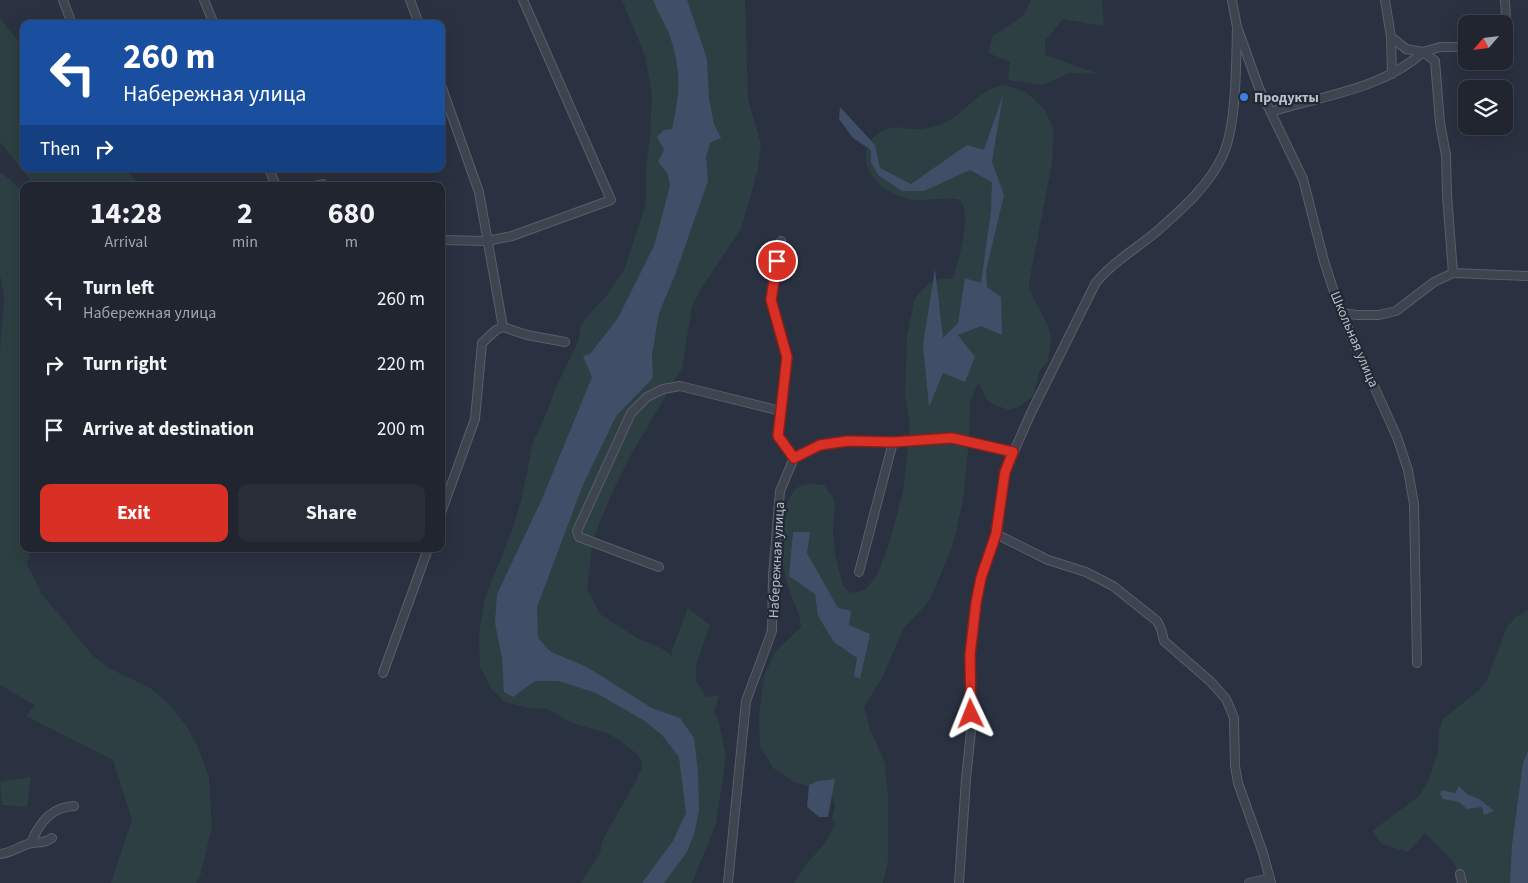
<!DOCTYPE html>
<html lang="en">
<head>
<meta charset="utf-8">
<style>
  body { margin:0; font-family:"Source Sans 3",sans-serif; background:#282d38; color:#f1f3f6; height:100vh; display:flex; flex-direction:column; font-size:19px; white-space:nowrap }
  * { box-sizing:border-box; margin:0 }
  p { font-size:16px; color:#a2a5ab }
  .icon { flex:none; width:28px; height:28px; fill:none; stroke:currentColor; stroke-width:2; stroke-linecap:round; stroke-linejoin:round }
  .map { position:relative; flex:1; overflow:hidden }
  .drawer { position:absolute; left:20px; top:182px; width:425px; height:370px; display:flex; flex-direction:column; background:#202530; border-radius:10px; box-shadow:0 5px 20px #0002,0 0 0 1px #3d424c }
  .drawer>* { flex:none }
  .top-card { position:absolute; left:20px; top:20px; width:425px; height:152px; border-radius:10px; box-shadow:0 5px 20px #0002,0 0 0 1px #3d424c; background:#1a4fa0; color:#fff; overflow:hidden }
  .needle { width:32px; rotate:242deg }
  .fabs { position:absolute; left:1458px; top:15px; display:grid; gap:10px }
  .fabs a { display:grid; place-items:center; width:55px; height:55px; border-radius:10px; background:#202530; box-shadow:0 5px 20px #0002,0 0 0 1px #3d424c; font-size:25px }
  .pin { position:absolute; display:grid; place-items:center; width:42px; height:42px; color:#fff; margin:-21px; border:2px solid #fff; border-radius:50%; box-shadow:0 1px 5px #0007 }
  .me { position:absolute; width:55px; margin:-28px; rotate:358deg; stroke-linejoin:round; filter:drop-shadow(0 0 4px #0008) }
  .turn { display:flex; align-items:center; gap:18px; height:105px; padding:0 20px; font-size:22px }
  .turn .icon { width:65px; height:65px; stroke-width:2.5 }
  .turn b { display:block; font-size:35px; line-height:42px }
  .then { display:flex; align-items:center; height:48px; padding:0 20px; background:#0003; gap:10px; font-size:19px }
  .eta { display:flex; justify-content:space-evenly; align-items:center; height:85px; text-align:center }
  .eta b { font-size:30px; font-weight:700; line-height:35px }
  .action { display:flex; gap:10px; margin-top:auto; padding:10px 20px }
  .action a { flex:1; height:58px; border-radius:10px; background:#d93025; color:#fff; font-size:20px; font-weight:700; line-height:58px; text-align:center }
  .action a+a { background:#282d38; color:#f1f3f6 }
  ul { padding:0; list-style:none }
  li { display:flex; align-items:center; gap:15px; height:65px; padding:0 20px }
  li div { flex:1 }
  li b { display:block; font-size:19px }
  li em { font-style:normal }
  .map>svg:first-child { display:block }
</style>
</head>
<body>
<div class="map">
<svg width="1528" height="883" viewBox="0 0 1528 883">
  <rect width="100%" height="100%" fill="#2a3140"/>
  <g fill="#2d3f42">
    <path d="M622,0H745L748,99L761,144L758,169L751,195L741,229L704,284L692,306L682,368L632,453L613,491L593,539L589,572L587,589L600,614L637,638L665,650L672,656V650L688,608L710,625L696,665V681L706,697L719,695L714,712L718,718L726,756L716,824L692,883H581L600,853L603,839L635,783L642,767L641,761L638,755L618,739L606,733L572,723L547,709L529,708L505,702L492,690L480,667L479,633L485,598L513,528L522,497L533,442L546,414L555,389L578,342L581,325L593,310L605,298L624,270L646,204V168L650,136L652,95L645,56Z"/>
    <path d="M1031,0H1102L1104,26L1063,19L1045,41V55L1099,74L1068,73L1044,85L1008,80L1010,62L988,53L993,36L1024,15Z"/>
    <path d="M0,19L24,47V169H126L140,186H35L0,142Z"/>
    <path d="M1006,85L1026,92L1044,109L1054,129L1052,163L1029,283V289L1048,326L1051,337L1048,361L1039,372L1034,395L1019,407L1009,410L992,404L986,399L980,385L978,384L970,402L969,440L963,500L953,545L930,600L903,629L883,676L864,707L870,729L885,763L888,795V860L883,883H794L806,864L823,846L836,823L832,819L835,806L829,788H815L794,782L773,768L760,746L759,716L764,676L775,652L801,627C801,617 794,604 791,594C781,567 775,535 786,507C794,484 801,483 824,485L834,499L835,507L833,531L835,555L843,586L851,593L865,590L877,575L889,544L903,492L910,425L905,396L907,338L914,301L917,295L928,284L941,279H949L954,277C958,258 973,216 960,200C949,197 937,199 926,200C904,201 882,192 870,173C866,164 864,157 868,147C871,138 880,130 890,128C897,126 905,129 913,129C921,130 931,127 939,125C968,115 974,89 1006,85Z"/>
    <path d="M0,172L12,181L24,194V549H31L27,564L41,593L93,656L109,668L150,688L165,700L186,725L197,745L209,777L212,827L200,877L196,883H111L132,820L113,760L26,716L35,705L0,685V353L4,298L0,274Z"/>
    <path d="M1528,610V883H1460L1456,867L1452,860L1425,833L1408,852L1381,844L1372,831L1419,796L1429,779L1438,751L1439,730L1443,719L1479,690L1486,682L1507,627L1516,617Z"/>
    <path d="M31,777L27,807L2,805L0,782Z"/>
  </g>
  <g fill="#414e67">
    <path d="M653,0H687L707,59L709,99L714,124L721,138L710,143L706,157L708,181L675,275L659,313L652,355L653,378L616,416L583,485L537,607L538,638L551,652L587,667L652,708L680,718L694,738L698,772L699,810L695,831L687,852L664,883H642L673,841L686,813L679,757L662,735L645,721L596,693L559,681H535L513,697L504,692L502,658L495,623L497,594L542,499L592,377L583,356L590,354L618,318L654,246L670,186L668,174L658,162L664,150L657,137L664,130L672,129C679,96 682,76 672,43C668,28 659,15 653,0Z"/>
    <path d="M1003,95L992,162L1004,195L986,271L987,287L1001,297L1002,335L981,326L958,335L975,357L965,382L943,373L929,407L923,345L935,269L943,338L958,323L965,278L981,283L991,211L992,182L970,170L924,191H902L878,175L871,162V150L853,138L839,119L840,107L875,145L880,168L911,184L967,145L984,150Z"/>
    <path d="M793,532H810L807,553L838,608L851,611L849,625L870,634L860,679L854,676L857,658L834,642L818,616L815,594L789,576Z"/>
    <path d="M1528,751V883H1510L1512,845L1523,763Z"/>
    <path d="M835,779L828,817H819L807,807L809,785L818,781Z"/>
    <path d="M1459,786L1467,794L1479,799L1494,811L1484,815L1482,807L1467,809L1459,802L1443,799L1440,794L1442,790L1455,793Z"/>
  </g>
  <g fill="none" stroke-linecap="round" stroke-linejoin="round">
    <g stroke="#585f6a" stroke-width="10">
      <g id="minor">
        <path d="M63,0L72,24"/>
        <path d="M204,0L214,24"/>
        <path d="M410,0L419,24"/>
        <path d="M1232,0L1237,27L1259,88L1303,179L1324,261L1334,292L1352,338L1397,437L1408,470L1414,504L1417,663"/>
        <path d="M1385,0L1391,37L1406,49L1423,52L1440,47H1466"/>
        <path d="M1391,37L1392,74"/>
        <path d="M1504,39L1507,35L1505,0"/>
        <path d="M441,85L479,192L503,327L527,335L565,342"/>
        <path d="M1271,112C1321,96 1383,89 1423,52L1435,61L1440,123L1446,155L1447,195L1453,273L1528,276"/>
        <path d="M269,169L276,186"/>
        <path d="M315,186L323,184"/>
        <path d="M441,240L487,241L512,236L611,200L523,0"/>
        <path d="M781,241L771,300L787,357L778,436L794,458"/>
        <path d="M1342,313L1357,315H1379L1396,311L1434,282L1453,273"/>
        <path d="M441,513L475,419L482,343L496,330L503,327"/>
        <path d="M996,534L1048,560L1086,572L1113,586L1157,621L1161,629L1164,641L1210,681L1226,699L1230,708L1234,718L1235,766L1238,783L1263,853L1271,883"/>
        <path d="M659,567L579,537L577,531L631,413L647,397L663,389L680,386L781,411"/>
        <path d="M859,572L893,442"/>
        <path d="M383,673L428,549"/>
        <path d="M31,843C39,823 51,807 74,806"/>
        <path d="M0,854C12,853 21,845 32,843C41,842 44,843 52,838"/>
        <path d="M1460,874L1462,883"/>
        <path d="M728,883L746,701L772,631L773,576L780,491L794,458L820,445L848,441L893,442L952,438L1013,452"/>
        <path d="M959,883L966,779L971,731L970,655L972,630L981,577L998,527L1005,472L1030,415L1095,284C1110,264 1136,249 1156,232C1181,210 1209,186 1223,155C1237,124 1236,62 1237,27"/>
        <path d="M1249,883L1270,878"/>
      </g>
    </g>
    <use href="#minor" stroke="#3e4450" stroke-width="8"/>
  </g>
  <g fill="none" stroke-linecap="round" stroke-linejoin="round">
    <g stroke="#8d1f18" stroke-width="12">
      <path id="route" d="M777,261L771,300L787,357L778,436L794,458L820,445L848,441L893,442L952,438L1013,452L1005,472L996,534L981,578L976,603L970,655L971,714"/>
    </g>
    <use href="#route" stroke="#d93025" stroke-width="9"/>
  </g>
  <circle fill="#3f7fe0" stroke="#222935" stroke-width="2" cx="1244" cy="97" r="5"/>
  <g text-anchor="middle" stroke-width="4.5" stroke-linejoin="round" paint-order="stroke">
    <g font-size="14" font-weight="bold" fill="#babfca" stroke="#222935" text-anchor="start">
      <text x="1254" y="102">Продукты</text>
    </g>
    <g font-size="14" fill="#babfca" stroke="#222935">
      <text transform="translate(1355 339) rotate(67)" y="5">Школьная улица</text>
      <text transform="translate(776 560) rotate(-87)" y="5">Набережная улица</text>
    </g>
  </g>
</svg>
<div class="fabs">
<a><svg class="needle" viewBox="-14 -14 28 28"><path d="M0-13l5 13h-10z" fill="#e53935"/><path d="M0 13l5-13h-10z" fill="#a2a5ab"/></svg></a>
<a><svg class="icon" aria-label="layers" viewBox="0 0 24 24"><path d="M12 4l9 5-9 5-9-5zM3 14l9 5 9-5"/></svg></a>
</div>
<div class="pin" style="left:777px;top:261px;background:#d93025"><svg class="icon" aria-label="arrive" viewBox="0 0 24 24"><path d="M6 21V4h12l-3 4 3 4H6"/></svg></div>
<svg class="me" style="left:971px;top:714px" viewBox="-20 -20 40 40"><path d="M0-17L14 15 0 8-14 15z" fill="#d93025" stroke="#fff" stroke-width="4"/></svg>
<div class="top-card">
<div class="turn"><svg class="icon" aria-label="left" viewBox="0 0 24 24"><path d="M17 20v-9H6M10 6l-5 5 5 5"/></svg><div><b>260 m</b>Набережная улица</div></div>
<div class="then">Then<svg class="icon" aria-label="right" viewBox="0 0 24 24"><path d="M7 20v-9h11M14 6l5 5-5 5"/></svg></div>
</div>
<section class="drawer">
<div class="eta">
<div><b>14:28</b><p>Arrival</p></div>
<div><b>2</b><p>min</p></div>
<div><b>680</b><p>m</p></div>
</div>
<ul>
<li><svg class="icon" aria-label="left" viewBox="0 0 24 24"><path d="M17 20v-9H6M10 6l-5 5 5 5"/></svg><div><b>Turn left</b><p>Набережная улица</p></div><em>260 m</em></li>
<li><svg class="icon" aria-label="right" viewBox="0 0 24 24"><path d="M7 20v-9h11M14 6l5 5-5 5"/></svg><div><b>Turn right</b></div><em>220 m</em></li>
<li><svg class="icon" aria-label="arrive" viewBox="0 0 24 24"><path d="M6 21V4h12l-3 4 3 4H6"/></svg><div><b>Arrive at destination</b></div><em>200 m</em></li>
</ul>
<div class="action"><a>Exit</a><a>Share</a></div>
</section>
</div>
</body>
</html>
